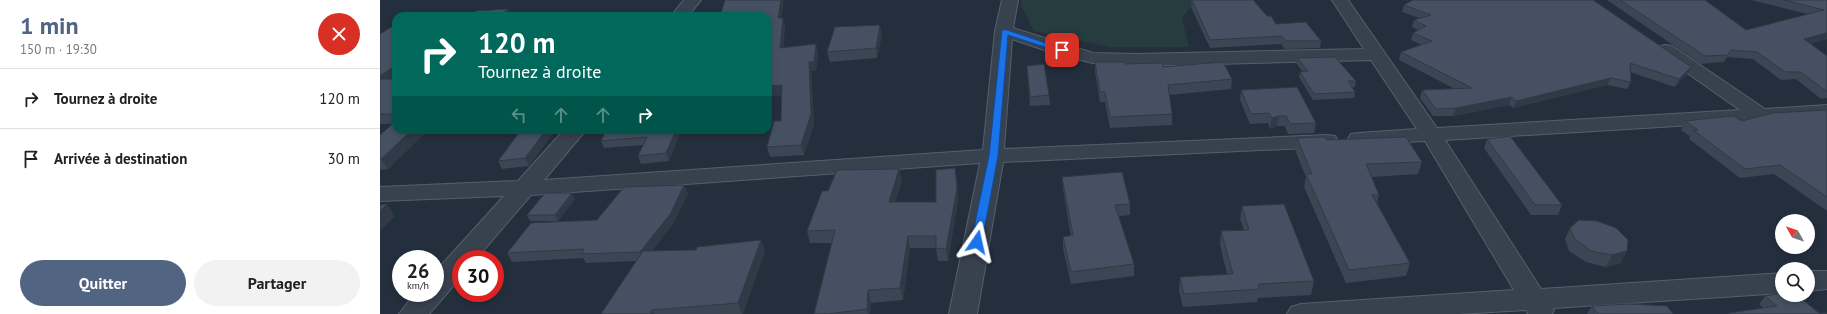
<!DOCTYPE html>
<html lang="fr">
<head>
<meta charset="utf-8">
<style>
  body { margin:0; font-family:"PT Sans",sans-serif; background:#f2f2f2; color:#222; height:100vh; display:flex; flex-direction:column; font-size:15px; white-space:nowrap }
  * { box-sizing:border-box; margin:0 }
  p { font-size:13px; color:#767676 }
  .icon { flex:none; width:22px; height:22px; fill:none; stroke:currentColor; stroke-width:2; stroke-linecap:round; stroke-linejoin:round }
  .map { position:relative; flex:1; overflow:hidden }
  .side { display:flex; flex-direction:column; background:#fff; width:380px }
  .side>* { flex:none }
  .hud { position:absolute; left:12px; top:12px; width:380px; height:122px; border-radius:12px; box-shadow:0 2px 6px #0003; background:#00695c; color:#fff; overflow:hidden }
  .needle { width:26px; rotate:310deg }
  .tools { position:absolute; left:1395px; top:214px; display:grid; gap:8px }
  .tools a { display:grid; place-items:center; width:40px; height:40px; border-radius:50%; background:#fff; box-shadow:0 2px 6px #0003; font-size:20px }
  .speed { position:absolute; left:12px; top:250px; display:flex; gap:8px; font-size:20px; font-weight:700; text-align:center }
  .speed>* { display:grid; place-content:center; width:52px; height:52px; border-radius:50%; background:#fff; box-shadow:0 2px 6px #0003; line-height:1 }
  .speed small { font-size:10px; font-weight:400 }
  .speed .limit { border:6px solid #d22; background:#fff; color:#111 }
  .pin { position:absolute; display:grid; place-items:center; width:34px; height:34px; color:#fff; margin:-17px; border-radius:8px; box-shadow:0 2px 6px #0006 }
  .me { position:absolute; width:44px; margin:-22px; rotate:11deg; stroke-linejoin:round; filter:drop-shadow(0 0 3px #0008) }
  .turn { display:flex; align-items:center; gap:14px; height:84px; padding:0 20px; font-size:18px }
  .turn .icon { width:52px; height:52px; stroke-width:2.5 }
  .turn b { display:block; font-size:28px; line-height:34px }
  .lanes { display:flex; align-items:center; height:38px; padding:0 20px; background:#0003; justify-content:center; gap:20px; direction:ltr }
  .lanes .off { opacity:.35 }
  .round { display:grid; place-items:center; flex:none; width:42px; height:42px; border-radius:21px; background:#f2f2f2 }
  .headline { display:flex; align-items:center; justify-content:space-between; height:68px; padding:0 20px }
  h1 { font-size:24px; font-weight:800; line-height:30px; color:#516482 }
  .action { display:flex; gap:8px; margin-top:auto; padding:8px 20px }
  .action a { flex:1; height:46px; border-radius:24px; background:#516482; color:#fff; font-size:16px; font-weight:800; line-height:46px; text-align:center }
  .action a+a { background:#f2f2f2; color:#222 }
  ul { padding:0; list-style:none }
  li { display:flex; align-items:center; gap:12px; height:60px; padding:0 20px; border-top:1px solid #e0e0e0 }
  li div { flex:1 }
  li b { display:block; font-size:15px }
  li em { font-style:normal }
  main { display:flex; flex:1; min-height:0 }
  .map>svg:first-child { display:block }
</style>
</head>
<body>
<main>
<section class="side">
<div class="headline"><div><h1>1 min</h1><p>150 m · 19:30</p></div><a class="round" style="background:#d93025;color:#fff"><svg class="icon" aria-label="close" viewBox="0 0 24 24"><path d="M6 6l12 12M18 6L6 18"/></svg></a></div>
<ul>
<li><svg class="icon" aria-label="right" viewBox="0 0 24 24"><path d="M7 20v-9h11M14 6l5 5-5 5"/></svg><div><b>Tournez à droite</b></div><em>120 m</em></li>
<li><svg class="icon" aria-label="arrive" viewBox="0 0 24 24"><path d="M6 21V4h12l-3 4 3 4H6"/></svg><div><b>Arrivée à destination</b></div><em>30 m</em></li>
</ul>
<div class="action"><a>Quitter</a><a>Partager</a></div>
</section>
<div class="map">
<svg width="1447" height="314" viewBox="0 0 1447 314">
  <rect width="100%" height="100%" fill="#242f3e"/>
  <path fill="#263c3f" d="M642,0H816L802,18L809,47H730L654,31L641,5Z"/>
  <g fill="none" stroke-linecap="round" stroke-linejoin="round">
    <g stroke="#565f6c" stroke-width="2">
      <g id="street">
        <path d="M304,0H321L308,16H291Z"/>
        <path d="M622,0H638L633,28L713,53L757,54L984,49L952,0H968L1057,128L1360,110L1280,54L1277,50L1280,46L1286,45L1292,46L1385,109L1447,105V117L1065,140L1161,289L1402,273V293L1173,308L1174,310L1172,314H1148L1146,310L1078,314H907L911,307L921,304L1134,290L1045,141L979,145L971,144L968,139L971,134L979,133L1037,129L991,60L757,66L713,63L676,54L632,39L624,149L947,135L955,136L958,141L955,146L947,147L623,162L597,314H569L600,163L151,195L96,259H81V277L49,314H19L35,293H55V272L124,196L0,201V187L138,181L184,130H206L164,180L603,150L615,31Z"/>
        <path d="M1428,271H1447V289L1428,291Z"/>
      </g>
    </g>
    <use href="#street" fill="#38414e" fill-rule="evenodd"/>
  </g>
  <g fill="#3b4654">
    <path d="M404,0L401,18L405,26L403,48L438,53L436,71H431L434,124L424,155L390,157L387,147L401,121V95L388,96Z"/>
    <path d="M812,0L887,16L896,24L941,41L940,48L905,49L901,44L830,48L811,7Z"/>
    <path d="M1227,0H1325L1366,30L1428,14L1371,0H1447V39L1430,44L1447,56V98L1441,99L1416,79L1401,80L1373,59L1347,57L1344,62L1321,64Z"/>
    <path d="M1024,5L1311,67L1307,74L1295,87L1250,72L1251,82L1247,89L1227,85L1133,108L1129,105L1073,116H1053L1040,98L1042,90L1075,89L1019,60L1021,52L1042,45L1031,40L1033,33L1038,30L1032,27L1034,20L1039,18L1022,12Z"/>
    <path d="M0,34L16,79V130H59L47,131L8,169L0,170V135L12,124H0Z"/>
    <path d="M502,34L497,58L450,62L447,52Z"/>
    <path d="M917,58L976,81L975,87H972L975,92L974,98L933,100L919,77L920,72H923L916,63Z"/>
    <path d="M715,62L783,67L852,79L851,89L789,95L792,114V125L730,128L725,102H720L715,72Z"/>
    <path d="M647,66L669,95L670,105L650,106Z"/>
    <path d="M861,90L936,123L934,133L908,134L905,126H897L890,129L888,123L870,124L860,100Z"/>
    <path d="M1447,110V211L1394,174L1360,178L1309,139L1310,136L1301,130L1305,121H1362Z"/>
    <path d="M141,130H175L149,166L122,169L118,161Z"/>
    <path d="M301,130L289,161L261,164L258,156L263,145L224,148L221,141Z"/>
    <path d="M917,138L947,140L1042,162L1038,174L992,177L999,195L997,203L1030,263L1026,276L966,283L924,187L926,177L915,150Z"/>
    <path d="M1107,139L1182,205L1178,215H1151L1104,148Z"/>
    <path d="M575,168L577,179L578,200L568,261H558L556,248H530L523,300L491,303L490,314H434L452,243H430L427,231L448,191L519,169L522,181L515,202H556Z"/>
    <path d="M682,177L750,204V215L739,216L754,264V276L691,284L683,248V237L691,236L683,189Z"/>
    <path d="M304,185L308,194L294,222L272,251L316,250L381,240L385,251L363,314H221L256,261L206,263L203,258L132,262L127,253L217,220Z"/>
    <path d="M195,199L178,221H150L147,215Z"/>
    <path d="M862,206L934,281L931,295L878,298L877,302L803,307L799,290L800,277L847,274L840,245L841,231L864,230L860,219Z"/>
    <path d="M1190,228H1236L1241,263L1226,267L1206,262L1189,251L1185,239Z"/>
    <path d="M1385,296L1439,313L1447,314H1348L1349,313L1383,308L1379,304Z"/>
    <path d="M1212,306L1293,314H1207Z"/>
  </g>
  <g fill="#303945">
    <path d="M401,0H404L400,27L398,18Z"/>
    <path d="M128,9L131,16H120Z"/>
    <path d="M362,14V16H340Z"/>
    <path d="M403,18L405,26L403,57L400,48Z"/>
    <path d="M500,25L502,34L497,58L496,48Z"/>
    <path d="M1447,33V39L1420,47L1424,39Z"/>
    <path d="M436,44L438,53L436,71H431L434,124L424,155L421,145L429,62Z"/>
    <path d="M16,65V79L0,87V76Z"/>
    <path d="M1311,67L1307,74L1295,87L1299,79Z"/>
    <path d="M1231,78L1227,85L1133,108L1136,101Z"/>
    <path d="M402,85L404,95L388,96V86Z"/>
    <path d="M1132,97L1129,105L1073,116L1076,108Z"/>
    <path d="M899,116L897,126L890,129L892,118Z"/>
    <path d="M32,130H46L47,131L8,169L1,159Z"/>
    <path d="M166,130H175L149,166L145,158Z"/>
    <path d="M296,130H301L289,161L286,153Z"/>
    <path d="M575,168L577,179L578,200L568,261L566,249Z"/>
    <path d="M519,169L522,181L511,214L509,202Z"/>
    <path d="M304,185L308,194L294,222L264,261L260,252Z"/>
    <path d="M192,193L195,199L178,221L175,215Z"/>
    <path d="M7,204L15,216L0,231V211Z"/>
    <path d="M528,236L530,248L523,300L520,288Z"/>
    <path d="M381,240L385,251L363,314H362L358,303Z"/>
    <path d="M1247,251L1241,263L1226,267L1232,255Z"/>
    <path d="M488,290L491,303L490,314H488L487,309Z"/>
    <path d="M272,310L274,314H270Z"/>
  </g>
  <g fill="#455162" stroke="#303945">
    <path d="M345,0H401L398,18H403L400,48L436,44L434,62H429L431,114L421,145L387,147L394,121H401L402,85L388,86V16H361L362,14L340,16Z"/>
    <path d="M812,0H873L887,16H891L896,24L926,22L941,41H906L902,36L830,40Z"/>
    <path d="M1033,0H1213L1311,67L1299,79L1250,63L1251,82L1231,78L1136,101L1132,97L1076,108L1056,109L1042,90L1092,88L1021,52L1052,41L1033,33L1046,26L1034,20L1051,15L1024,5Z"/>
    <path d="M1240,0H1325L1366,30L1444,10L1404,0H1447V33L1424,39L1447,56V91H1446L1421,72H1405L1377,52L1351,50L1348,55L1325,56Z"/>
    <path d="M128,9L120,16H90L96,11Z"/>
    <path d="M16,24V65L0,76V34Z"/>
    <path d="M500,25L496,48L447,52L455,27Z"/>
    <path d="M955,57L976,81H968L975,92L934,94L920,72L928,71L917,58Z"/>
    <path d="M715,62H745V64L782,63L783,67L843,62L852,79L788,85L792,114L730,117L725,92H720Z"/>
    <path d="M664,64L669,95L650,97L647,66Z"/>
    <rect x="0" y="79" width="16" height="35"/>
    <path d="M917,87L936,123L910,124L906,116H899L892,118L889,113L871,114L861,90Z"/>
    <path d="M1447,110V197L1400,165L1365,169L1313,130H1318L1305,121L1353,116L1362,121L1393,113Z"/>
    <path d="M16,121V130H32L1,159H0V135Z"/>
    <path d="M141,130H166L145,158L118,161Z"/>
    <path d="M226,130H296L286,153L258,156L267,137L221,141Z"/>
    <path d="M1130,136L1182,205H1155L1107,139Z"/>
    <path d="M945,137L947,140L1026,137L1042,162L986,164L999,195H992L1030,263L969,270L926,174H932L917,138Z"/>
    <path d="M575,168L577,188L566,249L556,248V236H528L520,288L488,290L487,309L448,314H434L455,230L427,231L442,191H448L457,170L519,169L509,202H556V170Z"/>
    <path d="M742,172L750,204L735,205L754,264L691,272L683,237L693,235L682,177Z"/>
    <path d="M304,185L291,213L260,252L201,254L204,249L127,253L151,223L217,220L244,187Z"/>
    <path d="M165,193H192L175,215H147Z"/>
    <path d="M7,204L0,211V205Z"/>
    <path d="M904,204L934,281L879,284V289L804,294L800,277L853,274L841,231L869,230L862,206Z"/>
    <path d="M1199,220L1217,221L1236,228L1248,240L1247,251L1232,255L1211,251L1195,239L1190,228Z"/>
    <path d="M381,240L358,303L272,310L270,314H221L263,251L316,250L317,247Z"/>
    <path d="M1402,293V295H1417L1439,313H1447V314H1351L1349,313L1397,306L1385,296Z"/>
    <path d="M1249,304L1287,306L1293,314H1218L1212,306Z"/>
  </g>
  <path fill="#1a73e8" stroke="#114b97" d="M622,30H627L686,50L680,52L628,35L618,156L602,242L597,246L591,242L609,156Z"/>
</svg>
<div class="tools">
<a><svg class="needle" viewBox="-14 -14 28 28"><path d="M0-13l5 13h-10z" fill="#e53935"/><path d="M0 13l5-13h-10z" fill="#767676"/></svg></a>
<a><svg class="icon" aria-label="search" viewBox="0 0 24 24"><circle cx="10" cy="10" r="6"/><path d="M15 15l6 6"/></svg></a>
</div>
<div class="speed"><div>26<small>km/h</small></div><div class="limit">30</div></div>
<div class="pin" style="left:682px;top:50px;background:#d93025"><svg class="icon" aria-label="arrive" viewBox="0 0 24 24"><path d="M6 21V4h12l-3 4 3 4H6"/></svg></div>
<svg class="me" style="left:597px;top:242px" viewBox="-20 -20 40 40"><path d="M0-17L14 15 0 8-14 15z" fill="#1a73e8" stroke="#fff" stroke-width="4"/></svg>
<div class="hud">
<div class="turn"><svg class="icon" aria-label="right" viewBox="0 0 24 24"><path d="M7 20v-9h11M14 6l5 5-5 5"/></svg><div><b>120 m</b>Tournez à droite</div></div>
<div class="lanes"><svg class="icon off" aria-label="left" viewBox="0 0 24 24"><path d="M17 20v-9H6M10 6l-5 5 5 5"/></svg><svg class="icon off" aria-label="ahead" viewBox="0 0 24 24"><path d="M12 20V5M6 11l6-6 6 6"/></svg><svg class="icon off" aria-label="ahead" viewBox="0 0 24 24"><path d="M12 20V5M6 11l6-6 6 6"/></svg><svg class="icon" aria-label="right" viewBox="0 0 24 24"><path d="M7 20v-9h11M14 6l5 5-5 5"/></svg></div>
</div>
</div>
</main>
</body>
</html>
